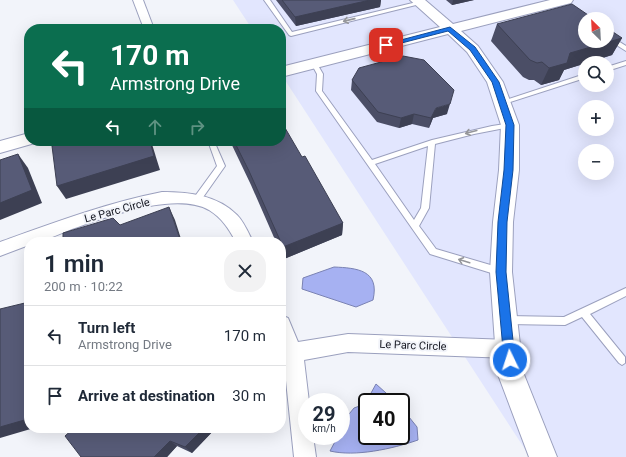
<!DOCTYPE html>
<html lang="en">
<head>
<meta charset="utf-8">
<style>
  body { margin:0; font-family:Roboto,sans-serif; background:#f2f2f3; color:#1f2937; height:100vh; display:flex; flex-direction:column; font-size:15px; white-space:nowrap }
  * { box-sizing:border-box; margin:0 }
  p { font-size:13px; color:#747a83 }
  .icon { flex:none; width:22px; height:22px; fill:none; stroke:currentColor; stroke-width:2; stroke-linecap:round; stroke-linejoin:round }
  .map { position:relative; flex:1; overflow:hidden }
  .drawer { position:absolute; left:24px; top:237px; width:262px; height:196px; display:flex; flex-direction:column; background:#fff; border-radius:16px; box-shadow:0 4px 16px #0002 }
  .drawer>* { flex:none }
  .banner { position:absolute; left:24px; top:24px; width:262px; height:122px; border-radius:16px; box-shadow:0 4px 16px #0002; background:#0b6e4f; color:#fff; overflow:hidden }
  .needle { width:26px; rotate:336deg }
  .buttons { position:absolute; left:578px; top:12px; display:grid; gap:8px }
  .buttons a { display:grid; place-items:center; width:36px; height:36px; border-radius:50%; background:#fff; box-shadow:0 4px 16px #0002; font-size:20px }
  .speed { position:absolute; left:298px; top:393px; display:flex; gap:8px; font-size:20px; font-weight:700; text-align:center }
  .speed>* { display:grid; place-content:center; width:52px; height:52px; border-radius:50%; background:#fff; box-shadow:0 4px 16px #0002; line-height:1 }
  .speed small { font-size:10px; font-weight:400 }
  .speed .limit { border:2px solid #111; border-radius:6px; background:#fff; color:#111 }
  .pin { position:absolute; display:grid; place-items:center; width:34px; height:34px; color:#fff; margin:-17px; border-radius:8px; box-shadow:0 2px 6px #0006 }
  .me { position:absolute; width:44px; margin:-22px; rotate:356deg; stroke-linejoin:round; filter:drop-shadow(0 0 3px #0008) }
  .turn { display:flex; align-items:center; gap:14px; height:84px; padding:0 20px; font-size:18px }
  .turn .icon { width:52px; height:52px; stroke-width:2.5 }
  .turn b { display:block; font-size:28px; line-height:34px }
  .lanes { display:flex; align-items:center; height:38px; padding:0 20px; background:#0003; justify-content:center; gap:20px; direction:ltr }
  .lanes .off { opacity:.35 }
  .round { display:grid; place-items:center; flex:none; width:42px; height:42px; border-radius:16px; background:#f2f2f3 }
  .headline { display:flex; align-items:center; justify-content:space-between; height:68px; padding:0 20px }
  h1 { font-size:24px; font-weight:600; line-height:30px }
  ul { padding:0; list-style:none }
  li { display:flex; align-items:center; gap:12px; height:60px; padding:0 20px; border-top:1px solid #e0e1e3 }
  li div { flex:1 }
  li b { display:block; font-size:15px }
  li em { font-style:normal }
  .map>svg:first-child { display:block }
</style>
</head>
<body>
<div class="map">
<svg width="626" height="457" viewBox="0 0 626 457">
  <rect width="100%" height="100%" fill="#f2f4fa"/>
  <path fill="#e2e6fe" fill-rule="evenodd" d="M233,0H626V457H530L281,74V29H252ZM585,19H607V41H585ZM585,63H607V85H585ZM585,107H607V129H585ZM585,151H607V173H585Z"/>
  <g fill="#a6b1f2" stroke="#7a82b3">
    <path d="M334,267C357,268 380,270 373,300L356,307L302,289L303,278Z"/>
    <path d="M376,384L396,402H367V436H401V407L417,427L418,440C392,449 355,457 330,451L338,436H341V429L345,419L354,408L365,404Z"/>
  </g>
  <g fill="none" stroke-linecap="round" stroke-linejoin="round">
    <g stroke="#9ba0be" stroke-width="2">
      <g id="service">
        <path d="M264,0H270L292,32L421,1L424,3L291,36L289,35Z"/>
        <path d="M607,34L626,46V51L607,39Z"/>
        <path d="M314,61L316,62L323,74L322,91L372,160L432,140L492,126L512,123L513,125L510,127L474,134L435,144L429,208L419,226L436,249L504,269L505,272L504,275L501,276L430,254L316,91L317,74L311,63ZM428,146L421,208L414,220L375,164Z"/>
        <path d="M626,61V65L607,71V67Z"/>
        <path d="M585,74V78L504,104H500L499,103L500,102Z"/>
        <path d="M208,141H214L225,166L199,203L196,204L192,201L193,199L217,166Z"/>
        <path d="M626,288V296L590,314L625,357V363L622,365L619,363L582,317L565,325L507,324L504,323L502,320L504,317L507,316L564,317Z"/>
      </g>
    </g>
    <g stroke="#9ba0be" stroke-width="2">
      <g id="minor">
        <path d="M133,0H143L154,29H144Z"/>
        <path d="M162,192C189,192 217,195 237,215C244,222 249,234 253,242H236C229,229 222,218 209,210C176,192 112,215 78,227C62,232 46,242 29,242V245L0,256V242C53,223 106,203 162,192Z"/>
        <path d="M281,315L288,318L298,342L348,334L509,340L516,342L519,349L516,356L509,358L348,352L304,360L309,402H307V436H313L316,457H294L283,352L281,346Z"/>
      </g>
    </g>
    <g stroke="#9ba0be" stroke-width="2">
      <g id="tertiary">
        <path d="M410,0H425L453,24L550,0H573L571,3L461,31L478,46L503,82L519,125V170L513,222L512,272L523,372L557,457H529L497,372L490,272L493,222L499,170L501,125L487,82L467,52L448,34L281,77V67L440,27Z"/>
        <path d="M29,133V141H37L35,143L0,153V141Z"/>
      </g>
    </g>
    <use href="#service" fill="#fff" fill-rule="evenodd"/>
    <use href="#minor" fill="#fff" fill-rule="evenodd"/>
    <use href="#tertiary" fill="#fff" fill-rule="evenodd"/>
  </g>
  <g fill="#4b4e66">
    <path d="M276,0H381L380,7L296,26Z"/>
    <path d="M446,0H474L452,5Z"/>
    <path d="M497,24L622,38L612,55L564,70L559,80L541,85L534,80H529L523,77L491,41Z"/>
    <path d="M352,80L447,114L433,118L429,128L412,124L399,128L377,122L351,90Z"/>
    <path d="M230,141H281L302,157L343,223L342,235L284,259L281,252V242H276L251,185Z"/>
    <path d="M74,428H216L192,453L177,446L167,457H81Z"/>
  </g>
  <g fill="#3d4053">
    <path d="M370,0H381L380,7L296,26L295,17Z"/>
    <path d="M453,0H474L452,5Z"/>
    <path d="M622,38L612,55L564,70L559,80L541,85L549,68L570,53Z"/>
    <path d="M450,104L447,114L433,118L429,128L431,118L436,108Z"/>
    <path d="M414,114L412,124L399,128L401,118Z"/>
    <path d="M150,141H151L160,170L66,199L57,186Z"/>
    <path d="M18,154L28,168L42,203L0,220V203Z"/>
    <path d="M169,207L175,220L182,242H181Z"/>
    <path d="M343,223L342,235L284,259L283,247Z"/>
    <path d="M29,411V428H34L0,438V427Z"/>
    <path d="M204,428H216L192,453L185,447Z"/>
    <path d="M170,441L177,446L167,457H154Z"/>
  </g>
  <g fill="#575b77" stroke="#3d4053">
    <path d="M282,0H370L295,17Z"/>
    <path d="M572,4L594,19H585V41H607V28L622,38L570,53L567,63L549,68L542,62L537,63L530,60L497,24Z"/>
    <path d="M403,56L424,60L454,90L450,104L436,108L431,118L414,114L401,118L378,112L352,80L359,68Z"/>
    <path d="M281,121L302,157L305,156L343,223L283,247L249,171L234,141H281Z"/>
    <path d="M69,141H150L154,156L57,186L52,146Z"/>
    <path d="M18,154L32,190L0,203V160Z"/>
    <path d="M169,207L181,242H63V233L113,218L120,225Z"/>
    <path d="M29,302V411L28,419L0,427V309Z"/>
    <path d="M74,428H204L185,447L170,441L154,457H81L65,436Z"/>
  </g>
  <defs><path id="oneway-shaft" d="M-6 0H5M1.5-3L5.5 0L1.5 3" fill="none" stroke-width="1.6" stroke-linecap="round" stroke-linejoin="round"/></defs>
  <g stroke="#95969a">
    <use href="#oneway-shaft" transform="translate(349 20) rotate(167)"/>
    <use href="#oneway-shaft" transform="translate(471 132) rotate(165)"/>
    <use href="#oneway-shaft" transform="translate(464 261) rotate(-163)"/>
  </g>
  <path fill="#1a73e8" stroke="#114b97" d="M450,27L475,47L499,82L514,125L513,170L507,222L506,272L515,360L513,364L510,366L506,364L504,360L496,272L498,222L504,170L506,125L492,82L470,50L448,31L386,47L382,45Z"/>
  <g text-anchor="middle" stroke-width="4" stroke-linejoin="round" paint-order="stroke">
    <g font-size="11" fill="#13151f" stroke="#f2f4fa">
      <text transform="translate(117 210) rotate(-15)" y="4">Le Parc Circle</text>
      <text transform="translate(413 345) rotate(2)" y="4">Le Parc Circle</text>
    </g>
  </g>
</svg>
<div class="buttons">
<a><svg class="needle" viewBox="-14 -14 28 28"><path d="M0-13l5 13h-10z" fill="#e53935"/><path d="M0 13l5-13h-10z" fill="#747a83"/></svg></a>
<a><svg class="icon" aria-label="search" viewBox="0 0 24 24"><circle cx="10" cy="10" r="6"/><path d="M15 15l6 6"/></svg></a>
<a>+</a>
<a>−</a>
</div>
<div class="speed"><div>29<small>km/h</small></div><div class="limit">40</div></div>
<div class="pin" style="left:386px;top:45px;background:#d93025"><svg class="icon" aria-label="arrive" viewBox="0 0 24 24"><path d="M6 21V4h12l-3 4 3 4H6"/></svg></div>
<svg class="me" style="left:510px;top:360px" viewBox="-20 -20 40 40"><circle r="17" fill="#1a73e8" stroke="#fff" stroke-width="3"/><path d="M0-11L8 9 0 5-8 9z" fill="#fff"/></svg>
<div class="banner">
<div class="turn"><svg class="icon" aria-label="left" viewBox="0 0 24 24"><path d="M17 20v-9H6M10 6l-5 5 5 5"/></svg><div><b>170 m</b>Armstrong Drive</div></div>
<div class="lanes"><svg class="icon" aria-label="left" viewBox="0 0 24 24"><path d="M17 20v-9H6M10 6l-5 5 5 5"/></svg><svg class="icon off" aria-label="ahead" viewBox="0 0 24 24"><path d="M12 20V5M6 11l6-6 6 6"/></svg><svg class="icon off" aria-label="right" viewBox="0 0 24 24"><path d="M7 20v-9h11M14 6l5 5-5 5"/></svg></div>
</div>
<section class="drawer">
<div class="headline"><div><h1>1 min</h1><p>200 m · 10:22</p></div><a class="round"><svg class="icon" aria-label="close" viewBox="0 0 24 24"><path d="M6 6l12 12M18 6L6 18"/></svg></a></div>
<ul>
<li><svg class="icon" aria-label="left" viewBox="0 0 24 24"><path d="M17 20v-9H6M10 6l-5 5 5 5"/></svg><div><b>Turn left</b><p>Armstrong Drive</p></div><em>170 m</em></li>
<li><svg class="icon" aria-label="arrive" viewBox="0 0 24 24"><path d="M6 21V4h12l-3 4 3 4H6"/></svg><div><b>Arrive at destination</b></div><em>30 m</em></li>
</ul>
</section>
</div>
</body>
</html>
